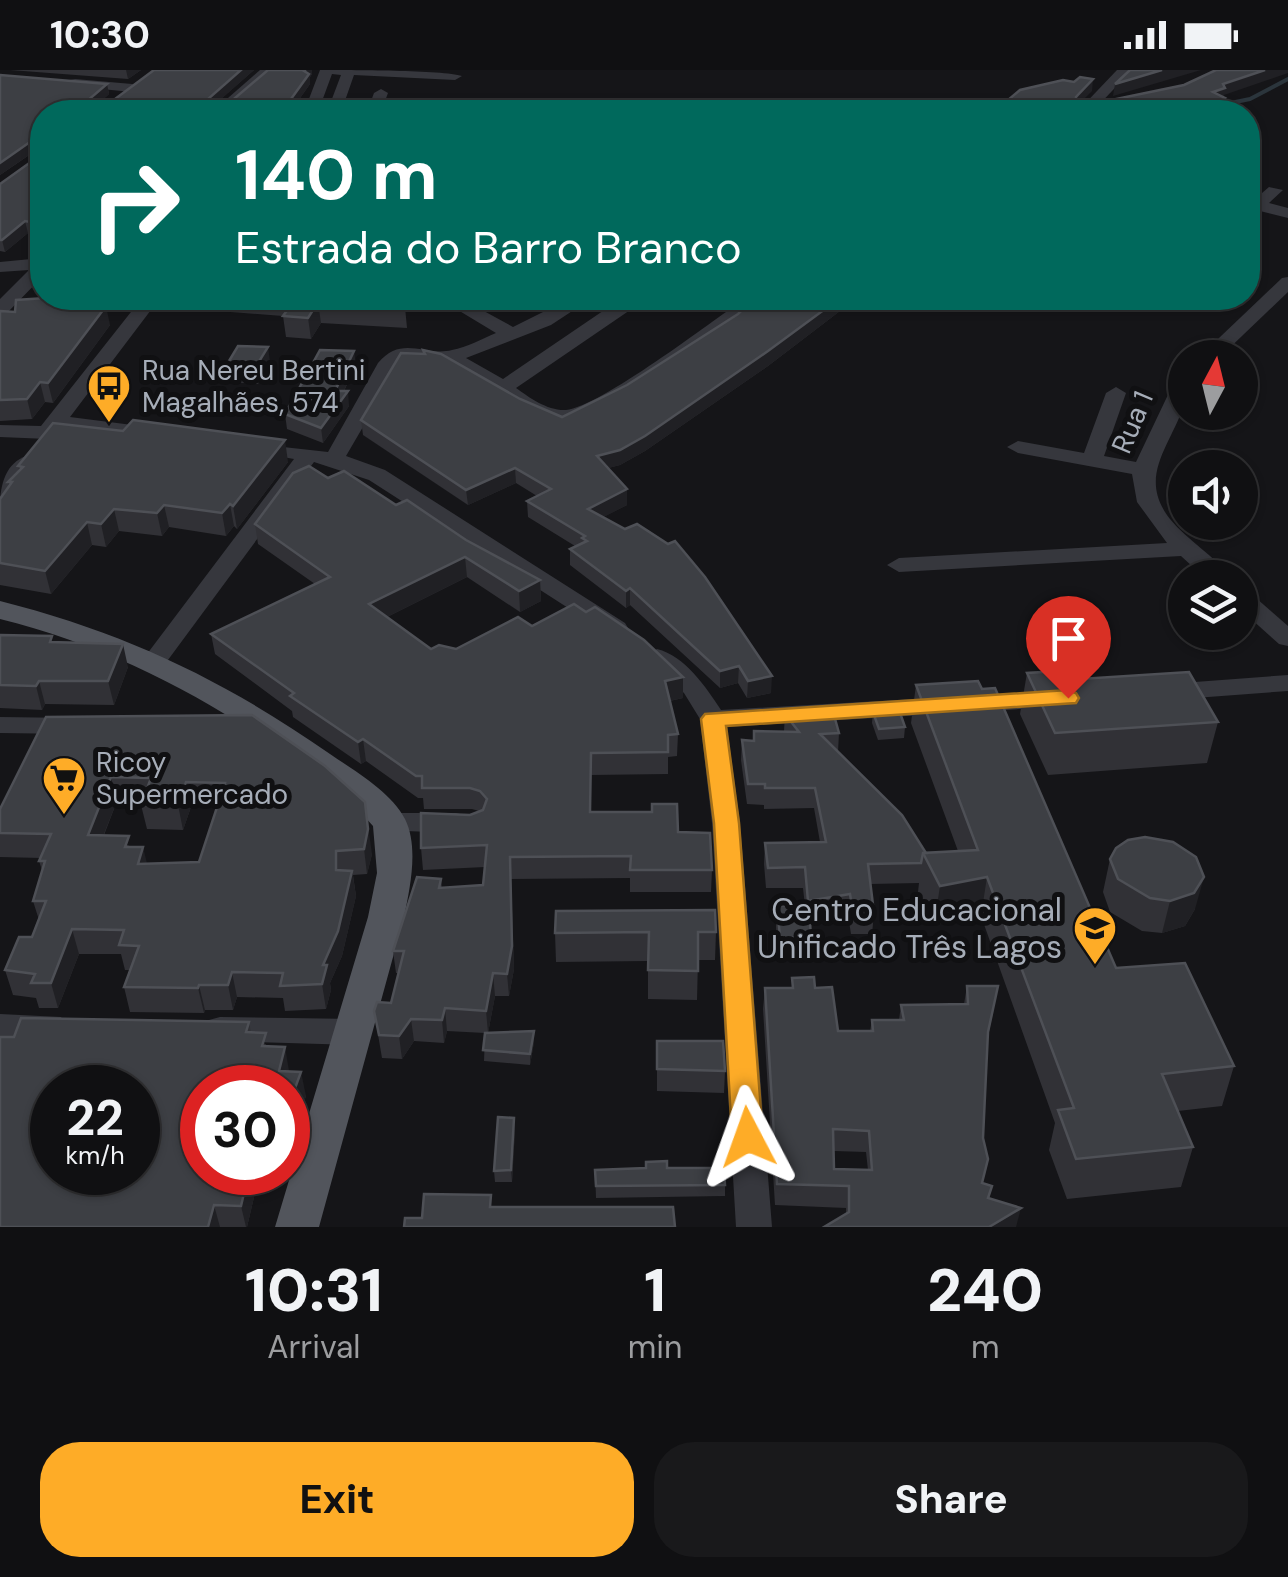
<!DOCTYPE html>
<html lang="en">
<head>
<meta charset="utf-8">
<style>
  body { margin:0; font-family:"DM Sans",sans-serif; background:#19191b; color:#f1f3f6; height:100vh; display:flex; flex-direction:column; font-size:38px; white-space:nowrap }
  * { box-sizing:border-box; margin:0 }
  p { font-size:32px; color:#9c9d9f }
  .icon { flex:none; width:55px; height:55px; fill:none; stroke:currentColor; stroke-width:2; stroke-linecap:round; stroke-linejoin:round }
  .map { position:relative; height:1157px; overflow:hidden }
  .sheet { display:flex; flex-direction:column; background:#101012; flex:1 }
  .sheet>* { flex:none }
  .banner { position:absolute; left:30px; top:30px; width:1230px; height:210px; border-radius:40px; box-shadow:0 2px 8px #0004,0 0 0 2px #303032; background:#00695c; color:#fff; overflow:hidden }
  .needle { width:65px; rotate:7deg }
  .tools { position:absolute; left:1168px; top:270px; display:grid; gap:20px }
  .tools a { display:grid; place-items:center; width:90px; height:90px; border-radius:50%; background:#101012; box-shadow:0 2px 8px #0004,0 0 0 2px #303032; font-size:50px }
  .speed { position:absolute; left:30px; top:995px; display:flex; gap:20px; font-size:50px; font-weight:700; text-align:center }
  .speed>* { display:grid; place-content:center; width:130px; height:130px; border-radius:50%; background:#101012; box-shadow:0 2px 8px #0004,0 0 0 2px #303032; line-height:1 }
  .speed small { font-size:25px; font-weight:400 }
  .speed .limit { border:15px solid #d22; background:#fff; color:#111 }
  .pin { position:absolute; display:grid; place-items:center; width:85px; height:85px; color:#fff; margin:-102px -42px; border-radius:50% 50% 50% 0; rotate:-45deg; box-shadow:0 0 10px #0007 }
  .pin .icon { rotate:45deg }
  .me { position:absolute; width:110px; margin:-55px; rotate:356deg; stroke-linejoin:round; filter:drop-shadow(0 0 8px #0008) }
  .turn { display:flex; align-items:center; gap:35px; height:210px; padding:0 40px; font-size:45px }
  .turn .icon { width:130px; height:130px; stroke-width:2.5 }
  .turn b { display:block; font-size:70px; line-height:85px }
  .eta { display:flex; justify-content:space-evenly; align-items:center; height:170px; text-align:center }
  .eta b { font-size:60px; font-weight:800; line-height:70px }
  .primary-button { display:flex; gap:20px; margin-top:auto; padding:20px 40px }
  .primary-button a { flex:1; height:115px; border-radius:40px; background:#feac27; color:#111; font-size:40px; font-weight:800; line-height:115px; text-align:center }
  .primary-button a+a { background:#19191b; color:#f1f3f6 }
  .status { display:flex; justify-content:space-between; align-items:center; height:70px; padding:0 50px; background:#101012; direction:ltr }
  .status svg { height:28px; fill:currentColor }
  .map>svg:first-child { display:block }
</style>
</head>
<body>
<div class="status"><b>10:30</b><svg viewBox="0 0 49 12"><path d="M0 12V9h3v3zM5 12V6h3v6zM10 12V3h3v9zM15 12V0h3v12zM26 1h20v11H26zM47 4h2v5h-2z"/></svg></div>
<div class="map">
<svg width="1288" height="1157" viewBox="0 0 1288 1157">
  <rect width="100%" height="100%" fill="#151518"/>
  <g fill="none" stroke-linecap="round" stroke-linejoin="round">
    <path stroke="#2b353c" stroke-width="4" d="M1216,36L1250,29L1288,9"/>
    <g fill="#36373d" fill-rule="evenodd">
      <path d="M260,0H275L227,42H212Z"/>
      <path d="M320,0C348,0 443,0 462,6L455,10L354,5L341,42H327L341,5L332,4L318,42H304Z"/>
      <path d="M1117,0H1132L1092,42H1077Z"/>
      <path d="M75,9L132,14L139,18L132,22L70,16V10Z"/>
      <path d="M381,19L388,23L381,42H367L374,23Z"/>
      <path d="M1269,117L1283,120L1269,133L1288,138V148L1260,141L1248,148V135Z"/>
      <path d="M42,188V207L7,243L0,245V229L29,200L0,202V192Z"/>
      <path d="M1288,207V222L1219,288H1198L1282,208Z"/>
      <path d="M142,228H160L70,347L156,358L163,360L166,364L163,368L62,358L55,367L48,369L0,367V355L41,356Z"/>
      <path d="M438,228H460L513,257L571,228H592L551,255L466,288L503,309L622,228H636V236L516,318C530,328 548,341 566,340C600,337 712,251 746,228H766C740,257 623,334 586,347C571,352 557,353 541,348C487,331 466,286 402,290L346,386L385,400L625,553L628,558L625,563H607L369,410L314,392L165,594H147L143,589L147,584L294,389L248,381L244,377L248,373L328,382L378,293C402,264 425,287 452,280C467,277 482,269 496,263Z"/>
      <path d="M1185,304C1185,314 1187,326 1184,335C1170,377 1137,407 1170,449C1188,471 1214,485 1231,508H1205L1181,486L899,502L887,495L899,488L1167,473L1137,432L1132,404L1018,383L1007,377L1018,371L1084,383L1106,323L1116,317L1126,323L1104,386L1136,392L1175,310Z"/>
      <path d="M27,386L38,392L8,433L0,435C0,415 6,392 27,386Z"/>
      <path d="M1240,519L1248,521L1288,556V576L1279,574L1240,539Z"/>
      <path d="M657,579C685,586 706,617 721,640L1053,621L1066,629L1053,637L727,657L740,753L772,1157H736L712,753L700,649L684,623L644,587Z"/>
      <path d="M1288,605V621L1168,630L1155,622L1168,614Z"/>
      <path d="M0,647L74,648L87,656L74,664L0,663Z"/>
      <path d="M390,743H456L466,746L470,753L466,760L456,763L380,760L376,753L380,746Z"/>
      <path d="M0,944L61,947L66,956L61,965L0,968Z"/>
      <path d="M220,947L355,949L366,953L371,962L366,971L355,975L220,971L209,968L204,959L209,950Z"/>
    </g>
    <path fill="#52555c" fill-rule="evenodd" d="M0,531C126,563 224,610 330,684C355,701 391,722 405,749C419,777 410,818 404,847L319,1157H275L368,847L377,803L373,756C348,727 315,705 284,683C196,621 105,575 0,549Z"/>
  </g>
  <g fill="#313136" fill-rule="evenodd">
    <path d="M10,0H141L128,9Z"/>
    <path d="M154,0H254L215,34H228L268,0H312V4L310,7V14L298,31L299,40L297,42H42V165L28,163L5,182L0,181V114L42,84L41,77L0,105V5L107,14L109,24L97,35H107Z"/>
    <path d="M46,228H57L58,233L110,255L53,333L45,332L32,349L0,351V241L15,242Z"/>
    <path d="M203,228H394L405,237L407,258L321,253L311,269L286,267L283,246L205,240Z"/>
    <path d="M755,228H857L768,296L645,381L620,395L608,398L627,419V435L603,447L771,623L747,628L738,613L720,618L630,535L626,538L570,495V479L575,476L528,447L527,431L537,426L516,413L468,435L363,365L361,350L424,284L423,280L520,329L562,347L627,315L738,244Z"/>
    <path d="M270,292L258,314L229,312L226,296Z"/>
    <path d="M356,295L344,321L349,336L323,373L287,359L285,344Z"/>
    <path d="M288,392L237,459L234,456L226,466L169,457L162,466L119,461L106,477L92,475L51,524L0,515V429L9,417L8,412L19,401L18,396Z"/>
    <path d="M328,408L396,435L540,510L541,531L520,542L467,507L387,547L431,579H456L532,556L683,607V628L670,631L678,664L677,686L668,687V704L591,705V742L678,762L712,800L711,822H630V808L511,809L514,899L509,926H495L488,963L534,972L530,995L484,991L485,963L447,961L444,973L414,971L402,989L382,988L374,941L391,933L398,903H396L393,881L441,809L442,818L483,815L485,797L423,800L421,778L470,745L479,741L472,739H424L423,728H418L366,691L361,694L293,647L292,641L215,584L211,564L315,514L258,474L255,454Z"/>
    <path d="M0,565L54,572L128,597L114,635L45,634L42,640L0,638Z"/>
    <path d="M1027,603L1080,609L1218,652L1207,693L1048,705L1020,644Z"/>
    <path d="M916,615L1116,898L1234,996L1222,1036L1178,1041L1193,1077L1181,1117L1067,1129L1049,1080L1055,1053L981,846L934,855L918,822L919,813L870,814L874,843L872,864H851L848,845L810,851L811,868L809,890L778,889L776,857L777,835L805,836L803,818H766L764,794L765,773L820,772L814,738L764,739V735L747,734L741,690L742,670L753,671L784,661L785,644L839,663L838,682L926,783L958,781L911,653Z"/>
    <path d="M873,642L905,657L904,668L878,670L872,653Z"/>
    <path d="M252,645L372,784L367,804L353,805L356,826L342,886L330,913L331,920L326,939L285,941L283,928L237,927L233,940H205L204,943L130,942L124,917L130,900H125L121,884H79L58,938H39L36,928L13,925L5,900L32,867L39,850L33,831L42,800L39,791L41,788L0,787V739ZM117,731L142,732L141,735L147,759L183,760L191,737H217L199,792L147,794L132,777L104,765Z"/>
    <path d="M1110,789L1195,839L1185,856L1162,863L1142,861L1110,842L1103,822Z"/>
    <path d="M716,862L715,890H698L697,930L648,929V891L556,892L555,863Z"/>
    <path d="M792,908L815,918L838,961H870L872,950H899L901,935L964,934L967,916L994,937L988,967L983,1068V1113L992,1116L989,1128L846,1144V1138L775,1135L763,939L765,918H792ZM834,1081L866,1082L868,1100L834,1099Z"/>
    <path d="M249,952L251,963L269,977L289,1001L306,1026L299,1046L288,1045V1018H202V1102H273L269,1123H255L247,1157H0L14,967ZM52,1018H138V1102Z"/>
    <path d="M657,971L725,1001L724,1023L657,1021Z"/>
    <path d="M515,1060L512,1112H495L494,1101Z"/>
    <path d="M667,1098L725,1115V1126L596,1128L595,1100Z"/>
  </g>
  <g fill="#202024">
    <path d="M126,0H141L128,9Z"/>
    <path d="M241,0H254L210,39L209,42L208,29Z"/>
    <path d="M305,0H312V4L310,7V14L298,31L299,40L297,42H284Z"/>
    <path d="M1162,0H1201L1113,26L1115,14Z"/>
    <path d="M1265,0H1288V3L1224,25L1223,30L1225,28L1223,40L1219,42H1207L1213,22L1223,14Z"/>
    <path d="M1093,9L1092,21L1074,39L1076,27Z"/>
    <path d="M107,14L109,24L89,42L87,31Z"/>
    <path d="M40,65L42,76L0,105V93Z"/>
    <path d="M25,151L28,163L5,182L2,170Z"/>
    <path d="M840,228H857L768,296L645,381L620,395L597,401V386Z"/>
    <path d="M318,232L321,253L311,269L308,248Z"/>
    <path d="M106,236L110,255L53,333L48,313Z"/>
    <path d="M268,277L270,292L258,314L255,298Z"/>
    <path d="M354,281L356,295L337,335L335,321Z"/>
    <path d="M40,312L45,332L32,349L27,329Z"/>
    <path d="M348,321L349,336L323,373L321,358Z"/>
    <path d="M285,370L288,392L237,459L233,436Z"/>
    <path d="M515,398L516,413L468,435L466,420Z"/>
    <path d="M627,419V435L588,455V439Z"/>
    <path d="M230,434L234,456L226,466L222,443Z"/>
    <path d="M164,435L169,457L162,466L157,443Z"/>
    <path d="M114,439L119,461L106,477L101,454Z"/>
    <path d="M87,452L92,475L51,524L45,501Z"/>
    <path d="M465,487L467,507L371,555L369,534Z"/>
    <path d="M540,510L541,531L520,542L519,521Z"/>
    <path d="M630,518V535L626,538V521Z"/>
    <path d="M123,574L128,597L114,635L108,611Z"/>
    <path d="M739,596L738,613L720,618V601Z"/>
    <path d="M772,606L771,623L747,628L748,611Z"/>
    <path d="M683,607V628L664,632L665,611Z"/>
    <path d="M39,611L45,634L42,640L36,616Z"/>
    <path d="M363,669L366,691L361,694L358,672Z"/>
    <path d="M111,707L117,731L94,789L88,765Z"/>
    <path d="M186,712L191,737L183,760L178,735Z"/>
    <path d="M368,756L372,784L367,804L364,779Z"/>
    <path d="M143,777L149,802L138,794Z"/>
    <path d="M352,801L356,826L342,886L330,913L331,920L326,939L322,914L323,895Z"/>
    <path d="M987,807L981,846L934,855L940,816Z"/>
    <path d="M1204,807L1195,839L1185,856L1162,863L1170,831Z"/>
    <path d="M511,809L514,899L509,926L507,904Z"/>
    <path d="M72,859L79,884L58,938L51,913Z"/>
    <path d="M232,902L237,927L233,940L228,915Z"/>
    <path d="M493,903L495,926L488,963L486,941Z"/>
    <path d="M199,915L205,940L204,943L198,918Z"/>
    <path d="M445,938L447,961L444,973L442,950Z"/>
    <path d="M411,949L414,971L402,989L399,966Z"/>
    <path d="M534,961V972L530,995V984Z"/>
    <path d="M285,977L289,1001H279Z"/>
    <path d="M301,1002L306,1026L299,1046L294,1021Z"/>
    <path d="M514,1048L515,1060L512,1112L511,1100Z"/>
    <path d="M249,1102H251L255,1123L247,1157H246L241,1136Z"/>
    <path d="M264,1102L273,1103L269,1123Z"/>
    <path d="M214,1135L220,1157H208Z"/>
    <path d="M1021,1138L1016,1157H989Z"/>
  </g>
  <g fill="#3d3f44" stroke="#4e5056" stroke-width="2.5" fill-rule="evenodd">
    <path d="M154,0H241L208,29V34H228L268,0H305L304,1L309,4L291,29L298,30L284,42H42V154L25,151L2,170H0V114L42,84L40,65L0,93V5L107,14L87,31L91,35H107Z"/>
    <path d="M1130,0H1162L1115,14Z"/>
    <path d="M1216,0H1265L1223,14L1225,18L1213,22L1225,28L1207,42H996L995,41L1020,20L1063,10L1074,12L1080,7L1093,9L1076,27V33H1097L1184,15Z"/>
    <path d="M46,228H56L51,233L106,236L48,313L40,312L27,329L0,330V241L15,242L16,230Z"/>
    <path d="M296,228H394L405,237L318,232L308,248L283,246Z"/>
    <path d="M755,228H840L768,281L645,366L620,380L597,386L627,419L588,439L625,459L637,454L668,474L675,471L705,507L772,606L748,611L739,596L720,601L630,518L626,521L570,479L587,471L582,468L585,466L527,431L551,419L515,398L466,420L361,350L401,283L425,284L423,280L441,284L520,329L562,347L627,315L738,244Z"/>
    <path d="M238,276L268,277L255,298L226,296Z"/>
    <path d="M320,280L354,281L335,321H348L321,358L285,344Z"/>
    <path d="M133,350L285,370L233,436L230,434L222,443L164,435L157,443L114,439L101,454L87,452L45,501L0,493V429L12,412H8L23,397L18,396L53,353L123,361Z"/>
    <path d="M309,396L328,408L344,401L396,435L407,430L466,470L540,510L519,521L465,487L369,534L431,579L439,575L456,579L518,547L532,556L574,534L586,542L595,537L644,570L683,607L665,611L678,664L668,665V682L591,683L590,742H652V734H677L678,762L710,763L712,800H630L631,786L510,787L512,876L507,904L493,903L486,941L445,938L442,950L411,949L399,966L379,965L374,941L377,932L391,933L404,881H393L417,807L441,809L439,818L483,815L487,775L421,778V743L470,745L483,740L487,729L480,721L470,718H422V706H416L363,669L358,672L290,626L294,623L211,564L330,507L255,454L293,403Z"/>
    <path d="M0,565L52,566L50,572L123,574L108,611H39L36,616L0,615Z"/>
    <path d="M1076,600L1080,609L1189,602L1218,652L1055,663L1027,603Z"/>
    <path d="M978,611L982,619L995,618L1116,898L1185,893L1234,996L1162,1004L1193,1077L1076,1089L1058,1040L1074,1038L987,807L940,816L923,783L978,780L916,615Z"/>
    <path d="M832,638L839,663L820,664L902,745L926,783H923L921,793L868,794L874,843H853L850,824L808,831L805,797L768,798L765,773L826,772L815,718H765V714H748L742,670L754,671V661L799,662L785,644Z"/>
    <path d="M899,640L905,657L879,659L873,642Z"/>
    <path d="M252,645L325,696L365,732L368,759L364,779L336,781V800L352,801L338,861L323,895H327L322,914L280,916L283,903L232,902L228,915H199L198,918L124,917L139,876L119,875L124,860L72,859L51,913H31L35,904L5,900L19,867H32L46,831H33L45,791H39L51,764L0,763V739L46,647ZM111,707L151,708L141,735H178L186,712L225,713L199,792L138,794L143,777H125L129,766L88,765Z"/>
    <path d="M1145,767L1173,772L1196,787L1204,807L1194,823L1170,831L1150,828L1118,809L1110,789L1116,778L1128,770Z"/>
    <path d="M777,835L809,836L811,868L780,867Z"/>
    <path d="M715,840L716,862H698V901L648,900L649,862L555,863L556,841Z"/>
    <path d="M814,907L815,918L832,917L838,961H873L872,950H904L901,935L968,934L967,916H998L988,962L983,1068L988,1089L982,1113L992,1116L988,1128L1021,1138L989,1157H824L849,1142V1116L777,1114L765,918H793L792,908ZM833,1059L869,1061L872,1100L834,1099Z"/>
    <path d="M21,948L249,952L246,962L266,963L262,976L285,977L279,1001L301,1002L294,1021H288V1018H202V1102H249L241,1136L214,1135L208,1157H0V967H14ZM52,1018H138V1102H52Z"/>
    <path d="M534,961L530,984L483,980L485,963Z"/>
    <path d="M657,971H723L725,1001L657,999Z"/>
    <path d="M498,1047L514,1048L511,1100L494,1101Z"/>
    <path d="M667,1091V1098H724L725,1115L596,1116L595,1100L646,1098V1092Z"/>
    <path d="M424,1124L491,1125L490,1137H673L675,1157H404L405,1148H422Z"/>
  </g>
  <path fill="#feac27" stroke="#a57019" stroke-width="2.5" d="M1068,620L1076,623L1079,628L1076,633L726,656L739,753L763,1067L759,1076L748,1080L736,1076L732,1067L714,753L701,649L705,644Z"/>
  <defs>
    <g id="bus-pin" transform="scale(2.25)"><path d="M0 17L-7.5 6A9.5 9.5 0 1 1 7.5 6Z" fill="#feac27" stroke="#101012"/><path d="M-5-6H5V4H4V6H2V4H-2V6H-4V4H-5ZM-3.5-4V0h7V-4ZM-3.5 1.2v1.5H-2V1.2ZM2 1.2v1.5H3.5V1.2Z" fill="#111"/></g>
    <g id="supermarket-pin" transform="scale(2.25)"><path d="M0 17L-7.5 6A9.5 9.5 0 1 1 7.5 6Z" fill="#feac27" stroke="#101012"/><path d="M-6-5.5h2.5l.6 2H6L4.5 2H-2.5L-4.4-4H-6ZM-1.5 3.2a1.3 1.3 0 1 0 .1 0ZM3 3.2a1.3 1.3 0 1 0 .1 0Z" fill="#111"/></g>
    <g id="school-pin" transform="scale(2.25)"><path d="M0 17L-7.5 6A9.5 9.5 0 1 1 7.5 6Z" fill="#feac27" stroke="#101012"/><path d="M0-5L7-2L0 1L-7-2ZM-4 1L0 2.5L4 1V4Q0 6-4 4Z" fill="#111"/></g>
  </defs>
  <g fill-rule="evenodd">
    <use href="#bus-pin" x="109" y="316"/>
    <use href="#supermarket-pin" x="64" y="708"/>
    <use href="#school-pin" x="1095" y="858"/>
  </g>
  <g text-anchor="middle" stroke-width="10" stroke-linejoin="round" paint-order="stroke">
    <g font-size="28" fill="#a6adb8" stroke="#101012" text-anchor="start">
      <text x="142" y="310">Rua Nereu Bertini<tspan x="142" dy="32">Magalhães, 574</tspan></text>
      <text x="96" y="702">Ricoy<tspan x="96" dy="32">Supermercado</tspan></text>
    </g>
    <g font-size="28" fill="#a6adb8" stroke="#101012">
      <text transform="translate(1132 352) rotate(-67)" y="10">Rua 1</text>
    </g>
    <g font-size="32" fill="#a6adb8" stroke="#101012" text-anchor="end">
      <text x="1062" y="851">Centro Educacional<tspan x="1062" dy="37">Unificado Três Lagos</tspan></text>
    </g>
  </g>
</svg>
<div class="tools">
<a><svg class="needle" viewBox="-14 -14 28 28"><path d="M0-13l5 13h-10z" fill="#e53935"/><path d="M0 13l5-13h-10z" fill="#9c9d9f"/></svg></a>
<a><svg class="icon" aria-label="sound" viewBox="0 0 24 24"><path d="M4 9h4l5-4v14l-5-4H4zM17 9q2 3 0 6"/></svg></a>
<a><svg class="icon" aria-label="layers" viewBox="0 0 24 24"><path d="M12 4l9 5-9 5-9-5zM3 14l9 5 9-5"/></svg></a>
</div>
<div class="speed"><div>22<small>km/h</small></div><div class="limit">30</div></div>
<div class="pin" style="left:1068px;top:628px;background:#d93025"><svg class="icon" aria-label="arrive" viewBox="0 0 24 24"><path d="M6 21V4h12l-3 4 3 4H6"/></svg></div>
<svg class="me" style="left:748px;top:1067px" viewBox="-20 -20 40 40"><path d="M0-17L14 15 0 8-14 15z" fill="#feac27" stroke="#fff" stroke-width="4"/></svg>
<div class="banner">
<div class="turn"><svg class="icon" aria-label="right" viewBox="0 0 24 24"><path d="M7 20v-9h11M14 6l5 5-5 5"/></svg><div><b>140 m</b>Estrada do Barro Branco</div></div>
</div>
</div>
<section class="sheet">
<div class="eta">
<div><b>10:31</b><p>Arrival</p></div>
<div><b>1</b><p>min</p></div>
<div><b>240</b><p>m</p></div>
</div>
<div class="primary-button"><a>Exit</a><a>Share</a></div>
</section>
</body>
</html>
